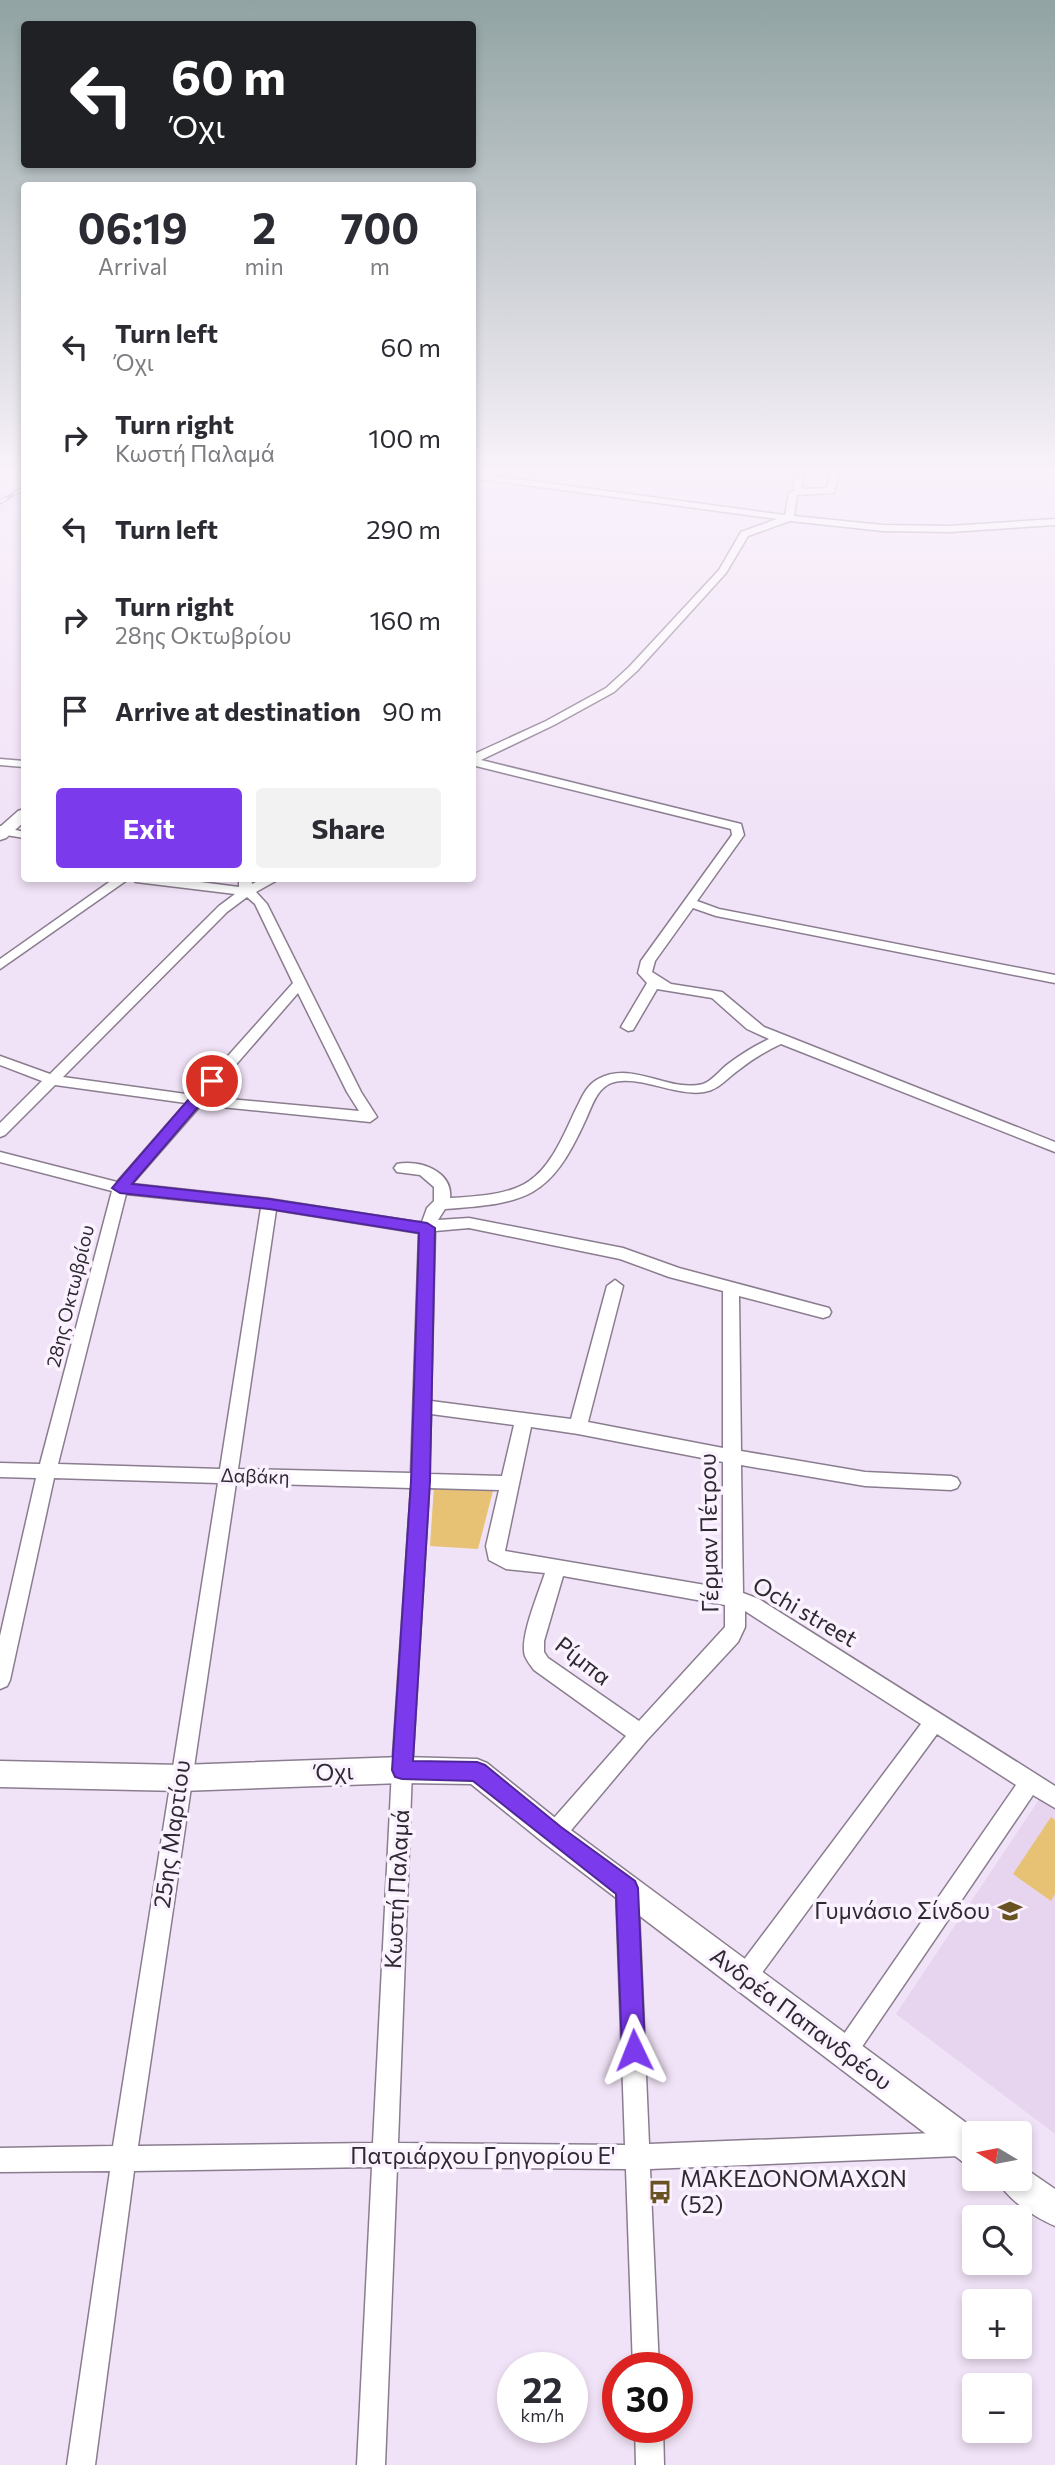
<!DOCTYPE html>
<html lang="en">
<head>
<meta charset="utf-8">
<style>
  body { margin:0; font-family:Commissioner,sans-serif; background:#f2f2f3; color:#2b2b33; height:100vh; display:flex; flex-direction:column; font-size:26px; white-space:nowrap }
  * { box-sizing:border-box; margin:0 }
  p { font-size:23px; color:#7c7c81 }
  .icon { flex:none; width:38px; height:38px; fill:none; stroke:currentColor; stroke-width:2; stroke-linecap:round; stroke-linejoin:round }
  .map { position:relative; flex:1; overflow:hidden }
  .panel { position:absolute; left:21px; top:182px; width:455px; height:700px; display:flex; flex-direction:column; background:#fff; border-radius:7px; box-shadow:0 4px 10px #0003 }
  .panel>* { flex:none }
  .hud { position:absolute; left:21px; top:21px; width:455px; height:147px; border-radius:7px; box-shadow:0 4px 10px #0003; background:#202124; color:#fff; overflow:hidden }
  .needle { width:46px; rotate:280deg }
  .fabs { position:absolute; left:962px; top:2121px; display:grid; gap:14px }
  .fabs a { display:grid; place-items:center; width:70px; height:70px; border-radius:7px; background:#fff; box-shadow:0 4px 10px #0003; font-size:35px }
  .speed { position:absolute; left:497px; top:2352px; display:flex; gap:14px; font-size:35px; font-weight:700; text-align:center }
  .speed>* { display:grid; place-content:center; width:91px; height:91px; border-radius:50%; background:#fff; box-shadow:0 4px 10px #0003; line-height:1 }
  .speed small { font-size:18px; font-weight:400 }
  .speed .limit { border:10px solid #d22; background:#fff; color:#111 }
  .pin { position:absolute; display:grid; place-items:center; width:60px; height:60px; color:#fff; margin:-30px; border:4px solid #fff; border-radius:50%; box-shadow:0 2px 7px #0007 }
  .me { position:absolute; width:77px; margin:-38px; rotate:358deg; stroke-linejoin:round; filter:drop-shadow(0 0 5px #0008) }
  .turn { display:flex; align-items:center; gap:24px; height:147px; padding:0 35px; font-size:32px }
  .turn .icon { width:91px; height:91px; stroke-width:2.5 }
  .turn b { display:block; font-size:49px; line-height:60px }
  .eta { display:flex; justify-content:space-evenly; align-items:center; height:119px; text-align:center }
  .eta b { font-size:42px; font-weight:700; line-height:49px }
  .cta { display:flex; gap:14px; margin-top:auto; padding:14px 35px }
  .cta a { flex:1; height:80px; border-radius:7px; background:#7c3aed; color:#fff; font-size:28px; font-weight:700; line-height:80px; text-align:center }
  .cta a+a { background:#f2f2f3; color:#2b2b33 }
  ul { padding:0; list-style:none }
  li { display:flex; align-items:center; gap:21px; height:91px; padding:0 35px }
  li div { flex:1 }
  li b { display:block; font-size:26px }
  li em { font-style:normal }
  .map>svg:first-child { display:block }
</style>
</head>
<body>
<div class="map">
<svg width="1055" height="2465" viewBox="0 0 1055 2465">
  <rect width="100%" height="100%" fill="#f1e3f7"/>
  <g fill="#e7d4ee">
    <path d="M24,481V500L0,513V494Z"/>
    <path d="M1040,1798L1055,1808V2134L896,2014Z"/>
  </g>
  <g fill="#e8c274">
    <path d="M434,1486L494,1487L478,1549L430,1546Z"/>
    <path d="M1051,1817L1055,1820V1894L1051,1901L1013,1874Z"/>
  </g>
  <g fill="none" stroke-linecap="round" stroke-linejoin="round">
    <g stroke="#8a7d8f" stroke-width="3">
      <g id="minor">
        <path d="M798,468H806L801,487L804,489L827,488L831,469L841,468L834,493L797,495L794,516L883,525L950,526L1055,519V525L950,532L883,531L790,521L748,536L726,573L637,671L614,692L554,725L481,760L741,824L744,835L697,901L719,909L1055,975V983L716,916L693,908L655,961L652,972L671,984L722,992L764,1027L1055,1142V1152L781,1044C766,1051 753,1059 740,1069C728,1077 719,1090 704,1092C675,1097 634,1072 609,1084C596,1091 592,1106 586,1119C550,1199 527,1203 445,1209L438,1220L469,1218L623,1248L679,1268L829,1308L831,1312L829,1316L823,1318L739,1296L741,1451L865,1472L951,1476L957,1478L960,1483L957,1488L951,1490L865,1486L741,1465L743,1593L759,1599L1055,1786V1808L1033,1795L853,2060L845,2064L837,2060L833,2052L837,2044L1016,1785L937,1734L753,1985L745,1988L737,1985L734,1977L737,1969L921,1724L745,1611V1627L738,1642L647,1740L562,1841L554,1844L546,1841L543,1834L546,1827L626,1736L534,1670C531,1666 527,1661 525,1656C519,1638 539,1592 545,1573L506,1569L489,1560L486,1546L499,1490L429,1488L412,1770L398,2143L625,2145L616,1888L619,1881L627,1878L635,1881L638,1888L649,2144L960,2132L969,2135L972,2144L969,2153L960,2156L650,2169L659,2368H633L626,2169L397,2167L385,2465H357L372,2167L134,2171L95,2465H67L110,2171L0,2172V2148L113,2146L218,1483L54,1478L10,1680L7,1686L0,1689V1636L36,1478L0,1477V1463L40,1464L112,1191L0,1162V1152L117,1182L186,1103L55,1085L5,1135L0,1137V1123L42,1081L0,1065V1056L50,1074L219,906L235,894L136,882L130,878H169L239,887V878H251L252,884L264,878H281L256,892L267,904L361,1092L377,1117L370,1122L201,1105L132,1184L269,1199L417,1222H422L427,1208L434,1201V1187L420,1175L397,1172L394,1168L397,1164C419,1159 453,1171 450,1198C528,1194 542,1185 574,1113C581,1100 585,1086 598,1079C633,1060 668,1093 703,1084C712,1081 720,1070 728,1064C741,1054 754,1046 769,1039L747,1029L712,998L657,989L633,1030L628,1031L621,1027L647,983L638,973L641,961L732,835L731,829L472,765V755L546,721L606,688L629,667L719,570L741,532L777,519L472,478V473L785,515L789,493L795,490L793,487ZM247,897L255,904L293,983L193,1095L63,1077L227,912ZM298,993L347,1092L359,1111L208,1097ZM126,1194L261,1208L220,1469L58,1464ZM276,1210L419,1233L411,1473L238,1469ZM469,1228L620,1259L669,1277L723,1291V1448L588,1422L623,1286L615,1280L607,1286L571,1419L431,1401L435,1231ZM431,1414L514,1425L502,1476L429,1474ZM531,1427L578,1434L723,1462V1588L505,1551ZM236,1483L411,1488L392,1770L373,2143L138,2146ZM563,1576L725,1605V1627L639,1721L548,1658L544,1652V1641Z"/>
        <path d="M0,759L24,761V767L0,765Z"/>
        <path d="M0,826L24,832V838L0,834Z"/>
        <path d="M115,878H130L0,969V959Z"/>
        <path d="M635,2427H663L664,2465H636Z"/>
      </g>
    </g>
    <g stroke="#8a7d8f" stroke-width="3">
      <g id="tertiary">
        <path d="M24,809V822L6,838L0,840V827L18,811Z"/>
        <path d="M402,1757L477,1759L487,1763L564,1825L980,2133H975V2166L963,2162L544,1843L471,1784L402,1783L181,1791L0,1787V1761L181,1765Z"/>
        <path d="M1020,2165L1055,2189V2226C1035,2217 1005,2199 998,2179H1020Z"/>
      </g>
    </g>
    <use href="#minor" fill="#fff" fill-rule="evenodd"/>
    <use href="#tertiary" fill="#fff" fill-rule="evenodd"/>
    <g stroke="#726a76" stroke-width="4.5">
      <path id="rail" d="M0,502L24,488"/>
    </g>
    <use href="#rail" stroke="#fbf2ff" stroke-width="2.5" stroke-dasharray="8" stroke-linecap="butt"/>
  </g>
  <linearGradient id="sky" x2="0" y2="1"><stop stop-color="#91a3a3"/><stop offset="0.58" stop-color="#f9f2fb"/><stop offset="1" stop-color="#f9f2fb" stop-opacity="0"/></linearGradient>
  <rect width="1055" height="813" fill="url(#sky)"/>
  <path fill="#7c3aed" stroke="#51269a" stroke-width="2" d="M212,1076L218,1078L220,1081L218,1084L132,1184L269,1199L427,1223L435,1228L430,1481L413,1761L477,1762L485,1765L561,1827L635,1881L638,1888L645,2050L642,2058L634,2061L625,2058L622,2050L616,1894L473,1781L402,1779L395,1777L392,1770L411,1481L419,1233L269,1209L120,1193L112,1188L207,1078Z"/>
  <defs>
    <g id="school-bare" transform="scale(1.89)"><path d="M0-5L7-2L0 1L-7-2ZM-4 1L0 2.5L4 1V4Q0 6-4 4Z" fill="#6a5323" stroke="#fbf2ff" stroke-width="2.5" paint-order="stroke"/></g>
    <g id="bus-bare" transform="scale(1.89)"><path d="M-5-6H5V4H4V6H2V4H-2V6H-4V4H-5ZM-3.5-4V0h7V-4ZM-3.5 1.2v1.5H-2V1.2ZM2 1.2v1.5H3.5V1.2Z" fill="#6a5323" stroke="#fbf2ff" stroke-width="2.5" paint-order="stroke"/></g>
  </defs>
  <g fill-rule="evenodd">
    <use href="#school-bare" x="1010" y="1911"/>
    <use href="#bus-bare" x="660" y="2192"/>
  </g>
  <g text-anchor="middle" stroke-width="7" stroke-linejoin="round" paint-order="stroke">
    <g font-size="19" fill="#2f2931" stroke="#fbf2ff">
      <text transform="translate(70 1296) rotate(-76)" y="7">28ης Οκτωβρίου</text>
      <text transform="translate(255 1476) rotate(2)" y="7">Δαβάκη</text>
    </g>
    <g font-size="23" fill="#2f2931" stroke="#fbf2ff">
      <text transform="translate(709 1533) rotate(-91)" y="8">Γέρμαν Πέτρου</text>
      <text transform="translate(805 1612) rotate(30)" y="8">Ochi street</text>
      <text transform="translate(583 1661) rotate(38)" y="8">Ρίμπα</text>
      <text transform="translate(334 1772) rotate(-2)" y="8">Όχι</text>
      <text transform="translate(172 1834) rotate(-82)" y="8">25ης Μαρτίου</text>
      <text transform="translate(397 1889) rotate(-87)" y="8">Κωστή Παλαμά</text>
      <text transform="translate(801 2019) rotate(37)" y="8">Ανδρέα Παπανδρέου</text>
      <text x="483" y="2164">Πατριάρχου Γρηγορίου Ε'</text>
    </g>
    <g font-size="23" fill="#2f2931" stroke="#fbf2ff" text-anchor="end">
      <text x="990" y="1919">Γυμνάσιο Σίνδου</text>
      <text x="680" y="2187" text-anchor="start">ΜΑΚΕΔΟΝΟΜΑΧΩΝ<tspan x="680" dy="26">(52)</tspan></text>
    </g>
  </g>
</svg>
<div class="fabs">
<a><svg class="needle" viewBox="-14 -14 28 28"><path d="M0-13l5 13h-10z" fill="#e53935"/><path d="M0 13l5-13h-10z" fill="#7c7c81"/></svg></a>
<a><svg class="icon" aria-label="search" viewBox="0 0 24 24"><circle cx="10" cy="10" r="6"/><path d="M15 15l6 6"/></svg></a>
<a>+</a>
<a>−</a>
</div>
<div class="speed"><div>22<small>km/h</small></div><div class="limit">30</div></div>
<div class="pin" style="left:212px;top:1081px;background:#d93025"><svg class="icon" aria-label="arrive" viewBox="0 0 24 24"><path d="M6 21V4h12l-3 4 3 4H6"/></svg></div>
<svg class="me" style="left:634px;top:2050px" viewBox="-20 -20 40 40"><path d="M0-17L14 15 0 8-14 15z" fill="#7c3aed" stroke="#fff" stroke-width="4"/></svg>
<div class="hud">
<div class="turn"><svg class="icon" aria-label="left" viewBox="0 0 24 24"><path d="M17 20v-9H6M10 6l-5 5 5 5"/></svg><div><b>60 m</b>Όχι</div></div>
</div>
<section class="panel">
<div class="eta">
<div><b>06:19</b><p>Arrival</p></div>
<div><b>2</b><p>min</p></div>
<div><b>700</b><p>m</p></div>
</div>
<ul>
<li><svg class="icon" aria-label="left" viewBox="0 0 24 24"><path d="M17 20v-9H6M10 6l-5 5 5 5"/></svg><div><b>Turn left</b><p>Όχι</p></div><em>60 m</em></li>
<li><svg class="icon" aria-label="right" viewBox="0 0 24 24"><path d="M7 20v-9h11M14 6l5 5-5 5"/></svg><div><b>Turn right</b><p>Κωστή Παλαμά</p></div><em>100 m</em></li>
<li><svg class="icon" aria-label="left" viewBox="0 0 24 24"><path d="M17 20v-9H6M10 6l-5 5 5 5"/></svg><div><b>Turn left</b></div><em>290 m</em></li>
<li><svg class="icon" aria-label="right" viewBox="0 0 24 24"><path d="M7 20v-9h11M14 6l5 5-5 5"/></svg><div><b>Turn right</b><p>28ης Οκτωβρίου</p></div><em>160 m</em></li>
<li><svg class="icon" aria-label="arrive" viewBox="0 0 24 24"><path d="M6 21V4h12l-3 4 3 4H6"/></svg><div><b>Arrive at destination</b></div><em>90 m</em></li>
</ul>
<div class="cta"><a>Exit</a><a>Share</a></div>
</section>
</div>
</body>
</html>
